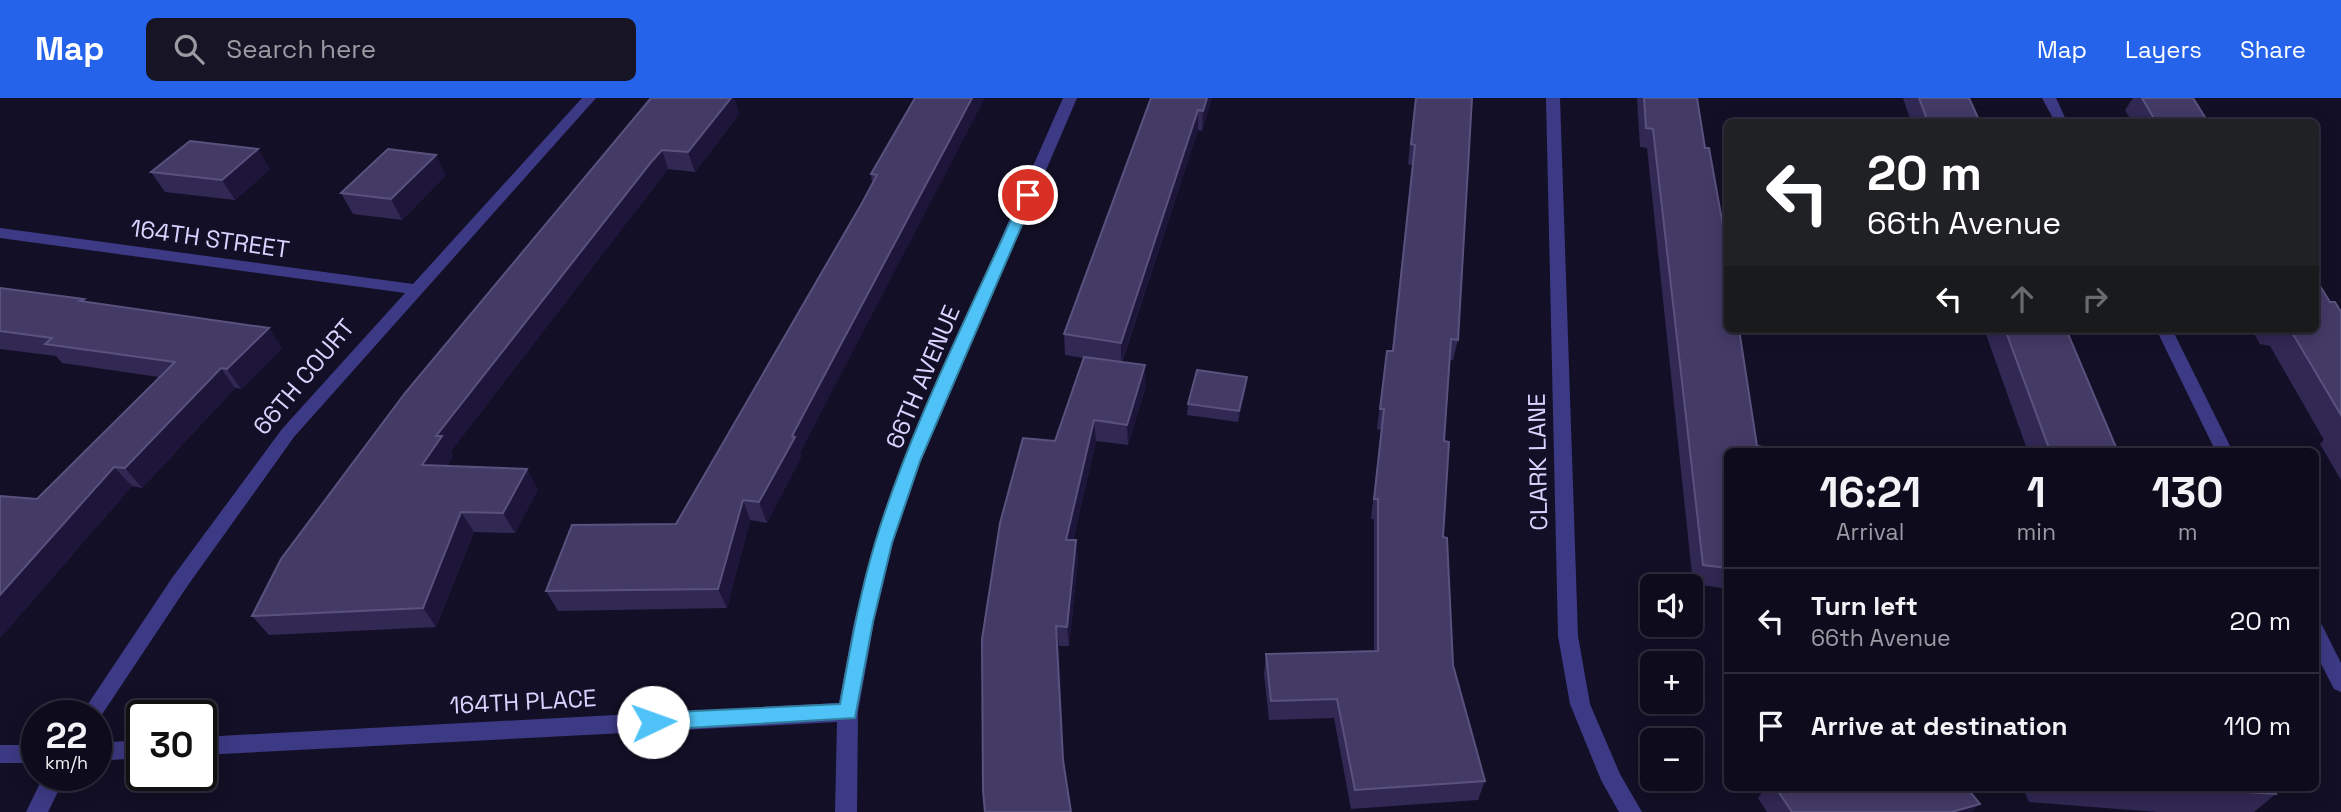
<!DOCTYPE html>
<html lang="en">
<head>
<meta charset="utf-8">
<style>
  body { margin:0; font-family:"Space Grotesk",sans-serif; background:#171425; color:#f1f3f6; height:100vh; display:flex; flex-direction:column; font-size:26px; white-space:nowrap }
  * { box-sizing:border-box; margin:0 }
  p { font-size:23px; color:#9b9ba3 }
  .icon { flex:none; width:38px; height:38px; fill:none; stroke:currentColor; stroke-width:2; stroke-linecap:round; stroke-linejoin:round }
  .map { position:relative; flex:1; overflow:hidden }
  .panel { position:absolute; left:1724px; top:350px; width:595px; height:343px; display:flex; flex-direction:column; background:#0e0b1c; border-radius:10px; box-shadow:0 4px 18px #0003,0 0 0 2px #2e2b3b }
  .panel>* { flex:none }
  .hud { position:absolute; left:1724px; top:21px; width:595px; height:214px; border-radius:10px; box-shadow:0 4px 18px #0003,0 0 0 2px #2e2b3b; background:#202124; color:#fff; overflow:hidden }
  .fabs { position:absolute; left:1640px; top:476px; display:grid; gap:14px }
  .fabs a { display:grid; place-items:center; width:63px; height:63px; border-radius:10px; background:#0e0b1c; box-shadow:0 4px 18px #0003,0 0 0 2px #2e2b3b; font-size:35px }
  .speed { position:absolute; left:21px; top:602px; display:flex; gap:14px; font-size:35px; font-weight:700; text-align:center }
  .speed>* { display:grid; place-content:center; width:91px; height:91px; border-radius:50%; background:#0e0b1c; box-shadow:0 4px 18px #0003,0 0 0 2px #2e2b3b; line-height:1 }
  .speed small { font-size:18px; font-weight:400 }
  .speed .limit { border:4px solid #111; border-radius:10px; background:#fff; color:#111 }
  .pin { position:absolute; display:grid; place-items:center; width:60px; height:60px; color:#fff; margin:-30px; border:4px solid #fff; border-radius:50%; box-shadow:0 2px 7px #0007 }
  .me { position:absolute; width:77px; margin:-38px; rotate:87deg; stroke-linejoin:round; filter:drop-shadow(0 0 5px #0008) }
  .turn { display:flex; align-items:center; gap:24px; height:147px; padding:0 28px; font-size:32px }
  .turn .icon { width:91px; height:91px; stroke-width:2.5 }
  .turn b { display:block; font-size:49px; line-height:60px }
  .lanes { display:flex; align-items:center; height:66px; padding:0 28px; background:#0003; justify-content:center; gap:35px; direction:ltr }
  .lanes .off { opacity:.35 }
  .eta { display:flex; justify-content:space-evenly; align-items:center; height:119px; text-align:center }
  .eta b { font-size:42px; font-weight:700; line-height:49px }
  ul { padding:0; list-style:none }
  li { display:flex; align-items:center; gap:21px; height:105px; padding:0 28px; border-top:2px solid #2e2b3b }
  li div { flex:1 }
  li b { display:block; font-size:26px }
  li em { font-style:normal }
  header { display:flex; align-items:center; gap:42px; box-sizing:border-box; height:98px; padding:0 35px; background:#2563eb; color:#fff }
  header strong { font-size:33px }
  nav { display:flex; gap:38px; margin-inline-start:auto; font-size:24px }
  .search { width:490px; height:63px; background:#171425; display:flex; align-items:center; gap:18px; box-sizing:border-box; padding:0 24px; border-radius:10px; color:#9b9ba3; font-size:26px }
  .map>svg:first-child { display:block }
</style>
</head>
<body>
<header>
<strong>Map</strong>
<div class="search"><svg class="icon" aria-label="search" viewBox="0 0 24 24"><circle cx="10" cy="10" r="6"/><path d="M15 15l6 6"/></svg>Search here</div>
<nav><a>Map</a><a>Layers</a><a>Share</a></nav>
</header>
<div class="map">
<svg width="2341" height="714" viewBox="0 0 2341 714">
  <rect width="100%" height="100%" fill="#130f26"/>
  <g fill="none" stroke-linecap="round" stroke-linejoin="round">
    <g fill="#3d3a85" fill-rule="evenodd">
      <path d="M582,0H596L294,339L186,490L97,624L96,618H80L172,480L282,331L405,195L0,140V130L413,186Z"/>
      <path d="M1063,0H1077L921,363L893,445L874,524L858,614L857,714H835L837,624L201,657V639L839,605L854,524L875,445L903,363Z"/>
      <path d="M1546,0H1560L1578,538L1590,606L1620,676L1642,714H1619L1601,682L1570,606L1558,538Z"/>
      <path d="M2042,0H2056L2067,24H2055Z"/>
      <path d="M2156,231H2172L2233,354H2216Z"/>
      <path d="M2315,525L2322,527L2341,565V594L2334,591L2315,554Z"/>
      <path d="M142,642V660L96,663V645Z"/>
      <rect x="0" y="647" width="37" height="18"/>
      <path d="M44,677H66L48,714H26Z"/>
    </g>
  </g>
  <g fill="#312854">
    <path d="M651,0L739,16L695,74L668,71L451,353L453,358L447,368L538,391L515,435L474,434L436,529L269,537L252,518Z"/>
    <path d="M915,0L800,355L801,359L767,425L750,422L727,510L558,513L546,493L676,426L862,105L872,85L871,76Z"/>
    <path d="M1151,0H1212L1202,33L1198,32L1122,264L1146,288L1128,347L1096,343L1073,442H1076L1078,462L1069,548H1059L985,714L1055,343L1084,260L1065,257L1064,236Z"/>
    <path d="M1415,0H1472L1458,242L1453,262H1450L1444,343L1443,439L1453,567L1485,683L1478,702L1351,711L1334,620L1269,622L1264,576L1266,556L1374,553V421H1371L1381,332L1377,331L1387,253H1392L1412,67L1408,66Z"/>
    <path d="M1637,0H1697L1727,354V525L1722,490L1693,486L1647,50L1640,49Z"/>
    <path d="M1903,0H1969L1980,24H1911Z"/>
    <path d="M2133,0H2193L2208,24H2132L2125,12Z"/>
    <path d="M270,71L235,102L165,94L151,74Z"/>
    <path d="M446,77L402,122L353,116L341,95Z"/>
    <path d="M0,190L84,201L87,204L282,250L241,291L235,290L142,390L132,388L0,540V398L37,401L159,279L62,265L56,258L0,251Z"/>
    <path d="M2330,204L2341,214V382L2320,346L2324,342L2270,248L2260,246L2251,231H2315Z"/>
    <path d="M1984,231H2066L2118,354H2028Z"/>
    <path d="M1246,290L1238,324L1187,317L1188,306Z"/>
    <path d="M1765,690H1967L1972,714H1767L1758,700Z"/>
    <path d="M2023,690H2273L2276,696L2254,714H2157L2029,704Z"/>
  </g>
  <g fill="#1d163a">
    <path d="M731,0H735L739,16L695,74L688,54Z"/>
    <path d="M972,0H985L800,355L801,359L767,425L759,404L792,338Z"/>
    <path d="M1207,0H1212L1202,33L1203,13Z"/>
    <path d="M1198,12V32L1121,265V245Z"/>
    <path d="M258,51L270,71L235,102L222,82Z"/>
    <path d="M662,52L668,71L451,353L453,358L434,387L422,367L436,338Z"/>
    <path d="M436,57L446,77L402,122L391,101Z"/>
    <path d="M269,230L282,250L241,291L227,271Z"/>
    <path d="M1145,267L1146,288L1128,347L1127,327Z"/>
    <path d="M221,270L235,290L142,390L125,370Z"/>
    <path d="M1247,279L1246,290L1238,324L1239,313Z"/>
    <path d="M1094,322L1096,343L1068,462L1066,442Z"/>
    <path d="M114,369L132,388L0,540V497Z"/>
    <path d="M527,371L538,391L515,435L503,415Z"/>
    <path d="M743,402L750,422L727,510L718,491Z"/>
    <path d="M461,414L474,434L436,529L423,510Z"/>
    <path d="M1076,442L1078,462L1069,548L1067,529Z"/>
    <path d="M1056,528L1059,548L1065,681L1063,662Z"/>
    <path d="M1980,706L1972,714H1952Z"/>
  </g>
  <g fill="#433a66" stroke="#5a527e" stroke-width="2">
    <path d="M651,0H731L688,54L662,52L652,63L436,338H442L422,367L527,371L503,415L461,414L423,510L252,518L281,461L405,295Z"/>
    <path d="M915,0H972L792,338L795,339L759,404L743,402L718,491L546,493L572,427L676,426L862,105L877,77L871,76Z"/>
    <path d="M1151,0H1207L1203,13L1198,12L1121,245L1064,236Z"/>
    <path d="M1416,0H1472L1458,242L1451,241L1444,343L1449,344L1443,439L1447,440L1453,567L1485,683L1355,692L1337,601L1271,603L1266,556L1378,553V401H1374L1384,311H1380L1387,253H1393L1415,47L1411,46Z"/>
    <path d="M1644,0H1697L1705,50H1709L1727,150V231H1739L1757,348L1791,354H1727V470L1703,467L1653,31L1646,30Z"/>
    <path d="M1919,0H1969L1980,24H1928Z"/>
    <path d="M2142,0H2193L2208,24H2156Z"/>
    <path d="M190,43L258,51L222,82L151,74Z"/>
    <path d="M388,51L436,57L391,101L341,95Z"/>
    <path d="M2315,180L2330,204H2335L2341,214V317L2290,231H2315Z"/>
    <path d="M0,190L84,201L80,203L269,230L227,271L221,270L125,370L114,369L0,497V398L37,401L175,264L45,246L52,240L0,233Z"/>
    <path d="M2005,231H2066L2118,354L2050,353Z"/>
    <path d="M1084,259L1145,267L1127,327L1094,322L1066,442H1076L1067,529L1056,528L1063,662L1071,714H985L983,693L982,541L1000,425L1023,340L1055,343Z"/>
    <path d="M1197,272L1247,279L1239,313L1188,306Z"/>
    <path d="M1776,690H1967L1980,706L1952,714H1792Z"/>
    <path d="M2184,690H2273L2276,696Z"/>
  </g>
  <path fill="#4fc3f7" stroke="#337fa1" stroke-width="2" d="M1028,93L1035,97L920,363L892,445L873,524L855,620L653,632L647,629L644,624L647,618L653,615L840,606C850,552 859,498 875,445C911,326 972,210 1022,97Z"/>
  <g text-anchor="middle" stroke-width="7" stroke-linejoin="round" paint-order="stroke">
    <g font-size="24" fill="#d9d4ff" stroke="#130f26">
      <text transform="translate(210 141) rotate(8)" y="8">164TH STREET</text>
      <text transform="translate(304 279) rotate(-50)" y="8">66TH COURT</text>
      <text transform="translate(923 279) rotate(-67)" y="8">66TH AVENUE</text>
      <text transform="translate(1538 364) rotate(-91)" y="8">CLARK LANE</text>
      <text transform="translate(523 604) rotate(-3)" y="8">164TH PLACE</text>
    </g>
  </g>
</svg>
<div class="fabs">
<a><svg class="icon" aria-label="sound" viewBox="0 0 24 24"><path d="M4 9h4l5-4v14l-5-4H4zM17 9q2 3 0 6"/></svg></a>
<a>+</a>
<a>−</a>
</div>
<div class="speed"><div>22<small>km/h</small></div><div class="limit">30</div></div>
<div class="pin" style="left:1028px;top:97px;background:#d93025"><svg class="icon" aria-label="arrive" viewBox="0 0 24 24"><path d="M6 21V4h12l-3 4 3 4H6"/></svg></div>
<svg class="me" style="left:653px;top:624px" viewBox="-20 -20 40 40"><circle r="19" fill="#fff"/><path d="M0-13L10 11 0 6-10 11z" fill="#4fc3f7"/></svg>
<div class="hud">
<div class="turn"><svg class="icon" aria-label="left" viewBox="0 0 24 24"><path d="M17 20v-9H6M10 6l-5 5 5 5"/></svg><div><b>20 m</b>66th Avenue</div></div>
<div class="lanes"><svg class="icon" aria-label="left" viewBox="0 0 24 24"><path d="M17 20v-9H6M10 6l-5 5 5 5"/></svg><svg class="icon off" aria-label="ahead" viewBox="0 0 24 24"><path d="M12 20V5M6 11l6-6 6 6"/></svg><svg class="icon off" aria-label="right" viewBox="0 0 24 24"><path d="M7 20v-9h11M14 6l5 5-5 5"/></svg></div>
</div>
<section class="panel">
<div class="eta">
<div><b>16:21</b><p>Arrival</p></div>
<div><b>1</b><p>min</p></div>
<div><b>130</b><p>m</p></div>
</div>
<ul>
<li><svg class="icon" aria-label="left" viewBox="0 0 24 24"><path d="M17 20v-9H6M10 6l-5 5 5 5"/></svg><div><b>Turn left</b><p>66th Avenue</p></div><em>20 m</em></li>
<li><svg class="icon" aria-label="arrive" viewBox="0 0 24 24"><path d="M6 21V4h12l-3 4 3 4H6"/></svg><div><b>Arrive at destination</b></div><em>110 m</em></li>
</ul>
</section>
</div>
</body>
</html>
